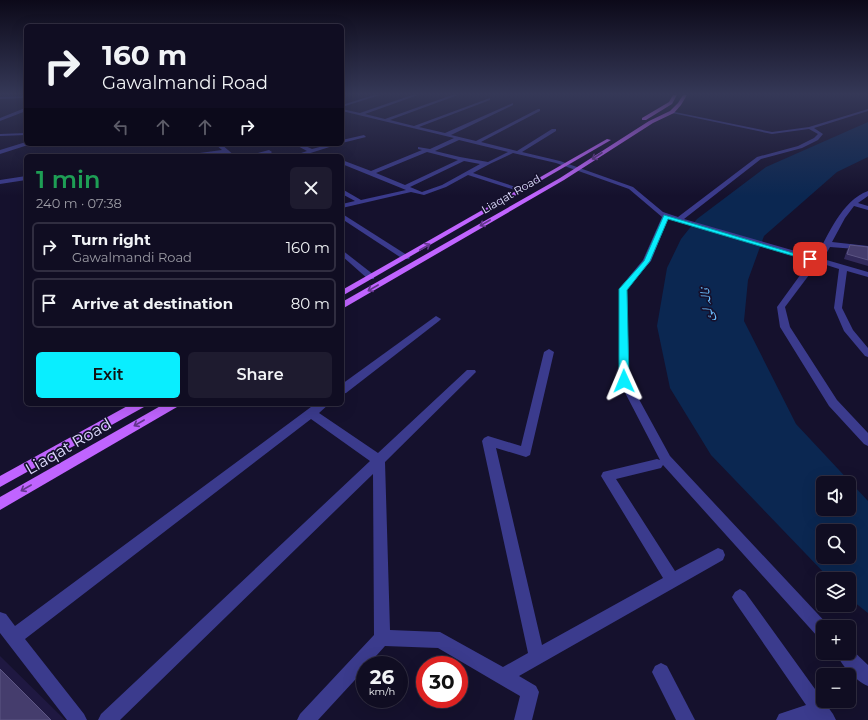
<!DOCTYPE html>
<html lang="en">
<head>
<meta charset="utf-8">
<style>
  body { margin:0; font-family:Montserrat,"Noto Naskh Arabic",sans-serif; background:#1e1b2f; color:#f1f3f6; height:100vh; display:flex; flex-direction:column; font-size:15px; white-space:nowrap }
  * { box-sizing:border-box; margin:0 }
  p { font-size:13px; color:#9c9ca5 }
  .icon { flex:none; width:22px; height:22px; fill:none; stroke:currentColor; stroke-width:2; stroke-linecap:round; stroke-linejoin:round }
  .map { position:relative; flex:1; overflow:hidden }
  .drawer { position:absolute; left:24px; top:154px; width:320px; height:252px; display:flex; flex-direction:column; background:#100d22; border-radius:6px; box-shadow:0 4px 16px #0002,0 0 0 1px #302d40 }
  .drawer>* { flex:none }
  .banner { position:absolute; left:24px; top:24px; width:320px; height:122px; border-radius:6px; box-shadow:0 4px 16px #0002,0 0 0 1px #302d40; background:#100d22; color:#f1f3f6; overflow:hidden }
  .controls { position:absolute; left:816px; top:476px; display:grid; gap:8px }
  .controls a { display:grid; place-items:center; width:40px; height:40px; border-radius:6px; background:#100d22; box-shadow:0 4px 16px #0002,0 0 0 1px #302d40; font-size:20px }
  .speed { position:absolute; left:356px; top:656px; display:flex; gap:8px; font-size:20px; font-weight:700; text-align:center }
  .speed>* { display:grid; place-content:center; width:52px; height:52px; border-radius:50%; background:#100d22; box-shadow:0 4px 16px #0002,0 0 0 1px #302d40; line-height:1 }
  .speed small { font-size:10px; font-weight:400 }
  .speed .limit { border:6px solid #d22; background:#fff; color:#111 }
  .pin { position:absolute; display:grid; place-items:center; width:34px; height:34px; color:#fff; margin:-17px; border-radius:8px; box-shadow:0 2px 6px #0006 }
  .me { position:absolute; width:44px; margin:-22px; rotate:359deg; stroke-linejoin:round; filter:drop-shadow(0 0 3px #0008) }
  .turn { display:flex; align-items:center; gap:14px; height:84px; padding:0 12px; font-size:18px }
  .turn .icon { width:52px; height:52px; stroke-width:2.5 }
  .turn b { display:block; font-size:28px; line-height:34px }
  .lanes { display:flex; align-items:center; height:38px; padding:0 12px; background:#0003; justify-content:center; gap:20px; direction:ltr }
  .lanes .off { opacity:.35 }
  .round { display:grid; place-items:center; flex:none; width:42px; height:42px; border-radius:6px; background:#1e1b2f }
  .head { display:flex; align-items:center; justify-content:space-between; height:68px; padding:0 12px }
  h1 { font-size:24px; font-weight:600; line-height:30px; color:#1e9e55 }
  .primary-button { display:flex; gap:8px; margin-top:auto; padding:8px 12px }
  .primary-button a { flex:1; height:46px; border-radius:6px; background:#09eeff; color:#111; font-size:16px; font-weight:600; line-height:46px; text-align:center }
  .primary-button a+a { background:#1e1b2f; color:#f1f3f6 }
  ul { padding:0; list-style:none }
  li { display:flex; align-items:center; gap:12px; height:50px; margin:0 8px 6px; padding:0 4px; border:2px solid #302d40; border-radius:6px }
  li div { flex:1 }
  li b { display:block; font-size:15px }
  li em { font-style:normal }
  .map>svg:first-child { display:block }
</style>
</head>
<body>
<div class="map">
<svg width="868" height="720" viewBox="0 0 868 720">
  <rect width="100%" height="100%" fill="#15112d"/>
  <path fill="#0b2751" fill-rule="evenodd" d="M868,122V157L837,172L764,236L748,280L744,321L796,424L868,501V613L849,598V579H830L711,455L670,388L657,326L667,268L681,239L697,219L766,167ZM823,483H849V509H823ZM823,531H849V557H823Z"/>
  <g fill="none" stroke-linecap="round" stroke-linejoin="round">
    <g fill="#3b3b8d" fill-rule="evenodd">
      <path d="M374,95H380L342,107V105Z"/>
      <path d="M412,95H418L365,114L385,119L452,95H458L390,120L414,126L490,98V100L419,127L445,133L513,103V105L451,135L476,141L538,109H540V111L481,142L517,151L552,129H556V131L522,152L560,161L633,187L663,212L678,217L757,157L798,146L814,138L818,134L809,129L772,134L672,113L670,111L772,132L809,127L868,109V111L814,128L823,134L818,140L802,148L761,159L684,219L816,257C828,236 841,201 868,191V196L858,203L868,206V210L854,206L845,218L832,242L868,246V250L830,247L823,259L868,272V277L847,271L842,308L853,330L868,348V357L865,356L844,331L834,308L839,269L820,263L812,271L785,307L790,327L837,400L868,433V446L864,444L829,406L780,327L777,307L806,267L813,261L668,219L651,261L627,289L629,381L670,456L830,627H823V638L817,636L663,465L661,468L657,469L616,479L675,571L718,548L723,550L725,555L723,560L519,676L536,686L539,692L532,720H514L520,696L438,648L385,646L368,665H365V669L318,720H297L300,714L374,635L373,474L120,720H98L101,714L370,461L311,419L25,639L84,714L87,720H67L0,633V612L6,614L15,626L315,404H329L319,413L378,453L467,370H475L476,372L385,462L390,630L440,632L503,667L528,653L482,441L484,438L488,436L521,446L544,352L549,349L554,352L530,455L526,457L496,448L542,645L663,578L601,476L603,472L607,471L657,459L660,460L619,381V289L643,260L662,217L629,189L556,163L513,153C499,160 486,165 473,173L525,190V192H521L468,175L446,187L424,195L411,192L342,208V204L355,201L342,194V189L361,200L406,190L342,164V160L371,171L422,150L418,149V147L430,149L454,138L342,111V109L360,113ZM459,140L508,152L488,162L460,157L435,151ZM427,152L458,160L405,185L376,173ZM464,161L480,164L442,185L422,192L410,187Z"/>
      <path d="M26,96V98L0,99V97Z"/>
      <path d="M25,108H26V111L0,121V118Z"/>
      <path d="M26,133V135L0,136V134Z"/>
      <path d="M364,135L366,137L342,143V140Z"/>
      <path d="M26,142L28,145L0,154V150Z"/>
      <path d="M215,144H221L235,156H229L225,153L177,156L222,150Z"/>
      <path d="M294,144H301L312,149L331,144H339L301,156H292L307,151Z"/>
      <path d="M269,150L272,152L271,153L247,156Z"/>
      <path d="M26,176V180L0,184V180Z"/>
      <path d="M342,214L344,215L410,257L409,259H403L342,219Z"/>
      <path d="M342,250L374,275V279H368L342,256Z"/>
      <path d="M436,316L441,319L439,321L346,393L342,394V384Z"/>
      <path d="M740,589L745,592L833,714L836,720H776L779,714L806,705L735,602L732,597L735,592Z"/>
      <path d="M849,647L868,665V686C856,681 841,665 836,653H849Z"/>
      <path d="M661,663L667,666L695,720H676L652,672L655,666Z"/>
    </g>
    <g fill="#c064ff" fill-rule="evenodd">
      <path d="M673,95H677L672,104L646,120H642V118L669,102Z"/>
      <path d="M683,95H687L681,105L674,113L653,123L564,180L342,309V302L560,178L649,121L670,111L678,103Z"/>
      <path d="M607,139L611,140L342,296V290Z"/>
      <path d="M131,404H146L144,407L0,487V476Z"/>
      <path d="M164,404H179L177,407L0,510V497Z"/>
    </g>
  </g>
  <path fill="#322a5b" d="M850,245L868,247V266L844,259L847,250Z"/>
  <path fill="#1f1841" d="M0,656L65,720H51L0,669Z"/>
  <g fill="#453d6d" stroke="#5d5684">
    <path d="M850,245L868,247V260L847,254Z"/>
    <path d="M0,669L51,720H0Z"/>
  </g>
  <defs><path id="oneway-shaft" d="M-6 0H5M1.5-3L5.5 0L1.5 3" fill="none" stroke-width="1.6" stroke-linecap="round" stroke-linejoin="round"/></defs>
  <g stroke="#62368c">
    <use href="#oneway-shaft" transform="translate(597 156) rotate(147)"/>
    <use href="#oneway-shaft" transform="translate(485 223) rotate(150)"/>
    <use href="#oneway-shaft" transform="translate(425 247) rotate(-30)"/>
    <use href="#oneway-shaft" transform="translate(373 288) rotate(150)"/>
    <use href="#oneway-shaft" transform="translate(139 423) rotate(150)"/>
    <use href="#oneway-shaft" transform="translate(26 488) rotate(150)"/>
  </g>
  <linearGradient id="sky" x2="0" y2="1"><stop stop-color="#0c0919"/><stop offset="0.48" stop-color="#353857"/><stop offset="1" stop-color="#353857" stop-opacity="0"/></linearGradient>
  <rect width="868" height="196" fill="url(#sky)"/>
  <path fill="#09eeff" stroke="#069ba6" d="M664,215L813,259L807,260L668,219L650,261L627,290L629,381L624,385L619,381V289L644,261Z"/>
  <g text-anchor="middle" stroke-width="3.5" stroke-linejoin="round" paint-order="stroke">
    <g font-size="11" fill="#e0ddff" stroke="#15112d">
      <text transform="translate(511 194) rotate(-30)" y="4">Liaqat Road</text>
    </g>
    <g font-size="14" font-style="italic" fill="#6bbfff" stroke="#15112d">
      <text transform="translate(706 305) rotate(-97)" y="5">نالہ لئ</text>
    </g>
    <g font-size="16" fill="#e0ddff" stroke="#15112d">
      <text transform="translate(68 446) rotate(-30)" y="6">Liaqat Road</text>
    </g>
  </g>
</svg>
<div class="controls">
<a><svg class="icon" aria-label="sound" viewBox="0 0 24 24"><path d="M4 9h4l5-4v14l-5-4H4zM17 9q2 3 0 6"/></svg></a>
<a><svg class="icon" aria-label="search" viewBox="0 0 24 24"><circle cx="10" cy="10" r="6"/><path d="M15 15l6 6"/></svg></a>
<a><svg class="icon" aria-label="layers" viewBox="0 0 24 24"><path d="M12 4l9 5-9 5-9-5zM3 14l9 5 9-5"/></svg></a>
<a>+</a>
<a>−</a>
</div>
<div class="speed"><div>26<small>km/h</small></div><div class="limit">30</div></div>
<div class="pin" style="left:810px;top:259px;background:#d93025"><svg class="icon" aria-label="arrive" viewBox="0 0 24 24"><path d="M6 21V4h12l-3 4 3 4H6"/></svg></div>
<svg class="me" style="left:624px;top:381px" viewBox="-20 -20 40 40"><path d="M0-17L14 15 0 8-14 15z" fill="#09eeff" stroke="#fff" stroke-width="4"/></svg>
<div class="banner">
<div class="turn"><svg class="icon" aria-label="right" viewBox="0 0 24 24"><path d="M7 20v-9h11M14 6l5 5-5 5"/></svg><div><b>160 m</b>Gawalmandi Road</div></div>
<div class="lanes"><svg class="icon off" aria-label="left" viewBox="0 0 24 24"><path d="M17 20v-9H6M10 6l-5 5 5 5"/></svg><svg class="icon off" aria-label="ahead" viewBox="0 0 24 24"><path d="M12 20V5M6 11l6-6 6 6"/></svg><svg class="icon off" aria-label="ahead" viewBox="0 0 24 24"><path d="M12 20V5M6 11l6-6 6 6"/></svg><svg class="icon" aria-label="right" viewBox="0 0 24 24"><path d="M7 20v-9h11M14 6l5 5-5 5"/></svg></div>
</div>
<section class="drawer">
<div class="head"><div><h1>1 min</h1><p>240 m · 07:38</p></div><a class="round"><svg class="icon" aria-label="close" viewBox="0 0 24 24"><path d="M6 6l12 12M18 6L6 18"/></svg></a></div>
<ul>
<li><svg class="icon" aria-label="right" viewBox="0 0 24 24"><path d="M7 20v-9h11M14 6l5 5-5 5"/></svg><div><b>Turn right</b><p>Gawalmandi Road</p></div><em>160 m</em></li>
<li><svg class="icon" aria-label="arrive" viewBox="0 0 24 24"><path d="M6 21V4h12l-3 4 3 4H6"/></svg><div><b>Arrive at destination</b></div><em>80 m</em></li>
</ul>
<div class="primary-button"><a>Exit</a><a>Share</a></div>
</section>
</div>
</body>
</html>
